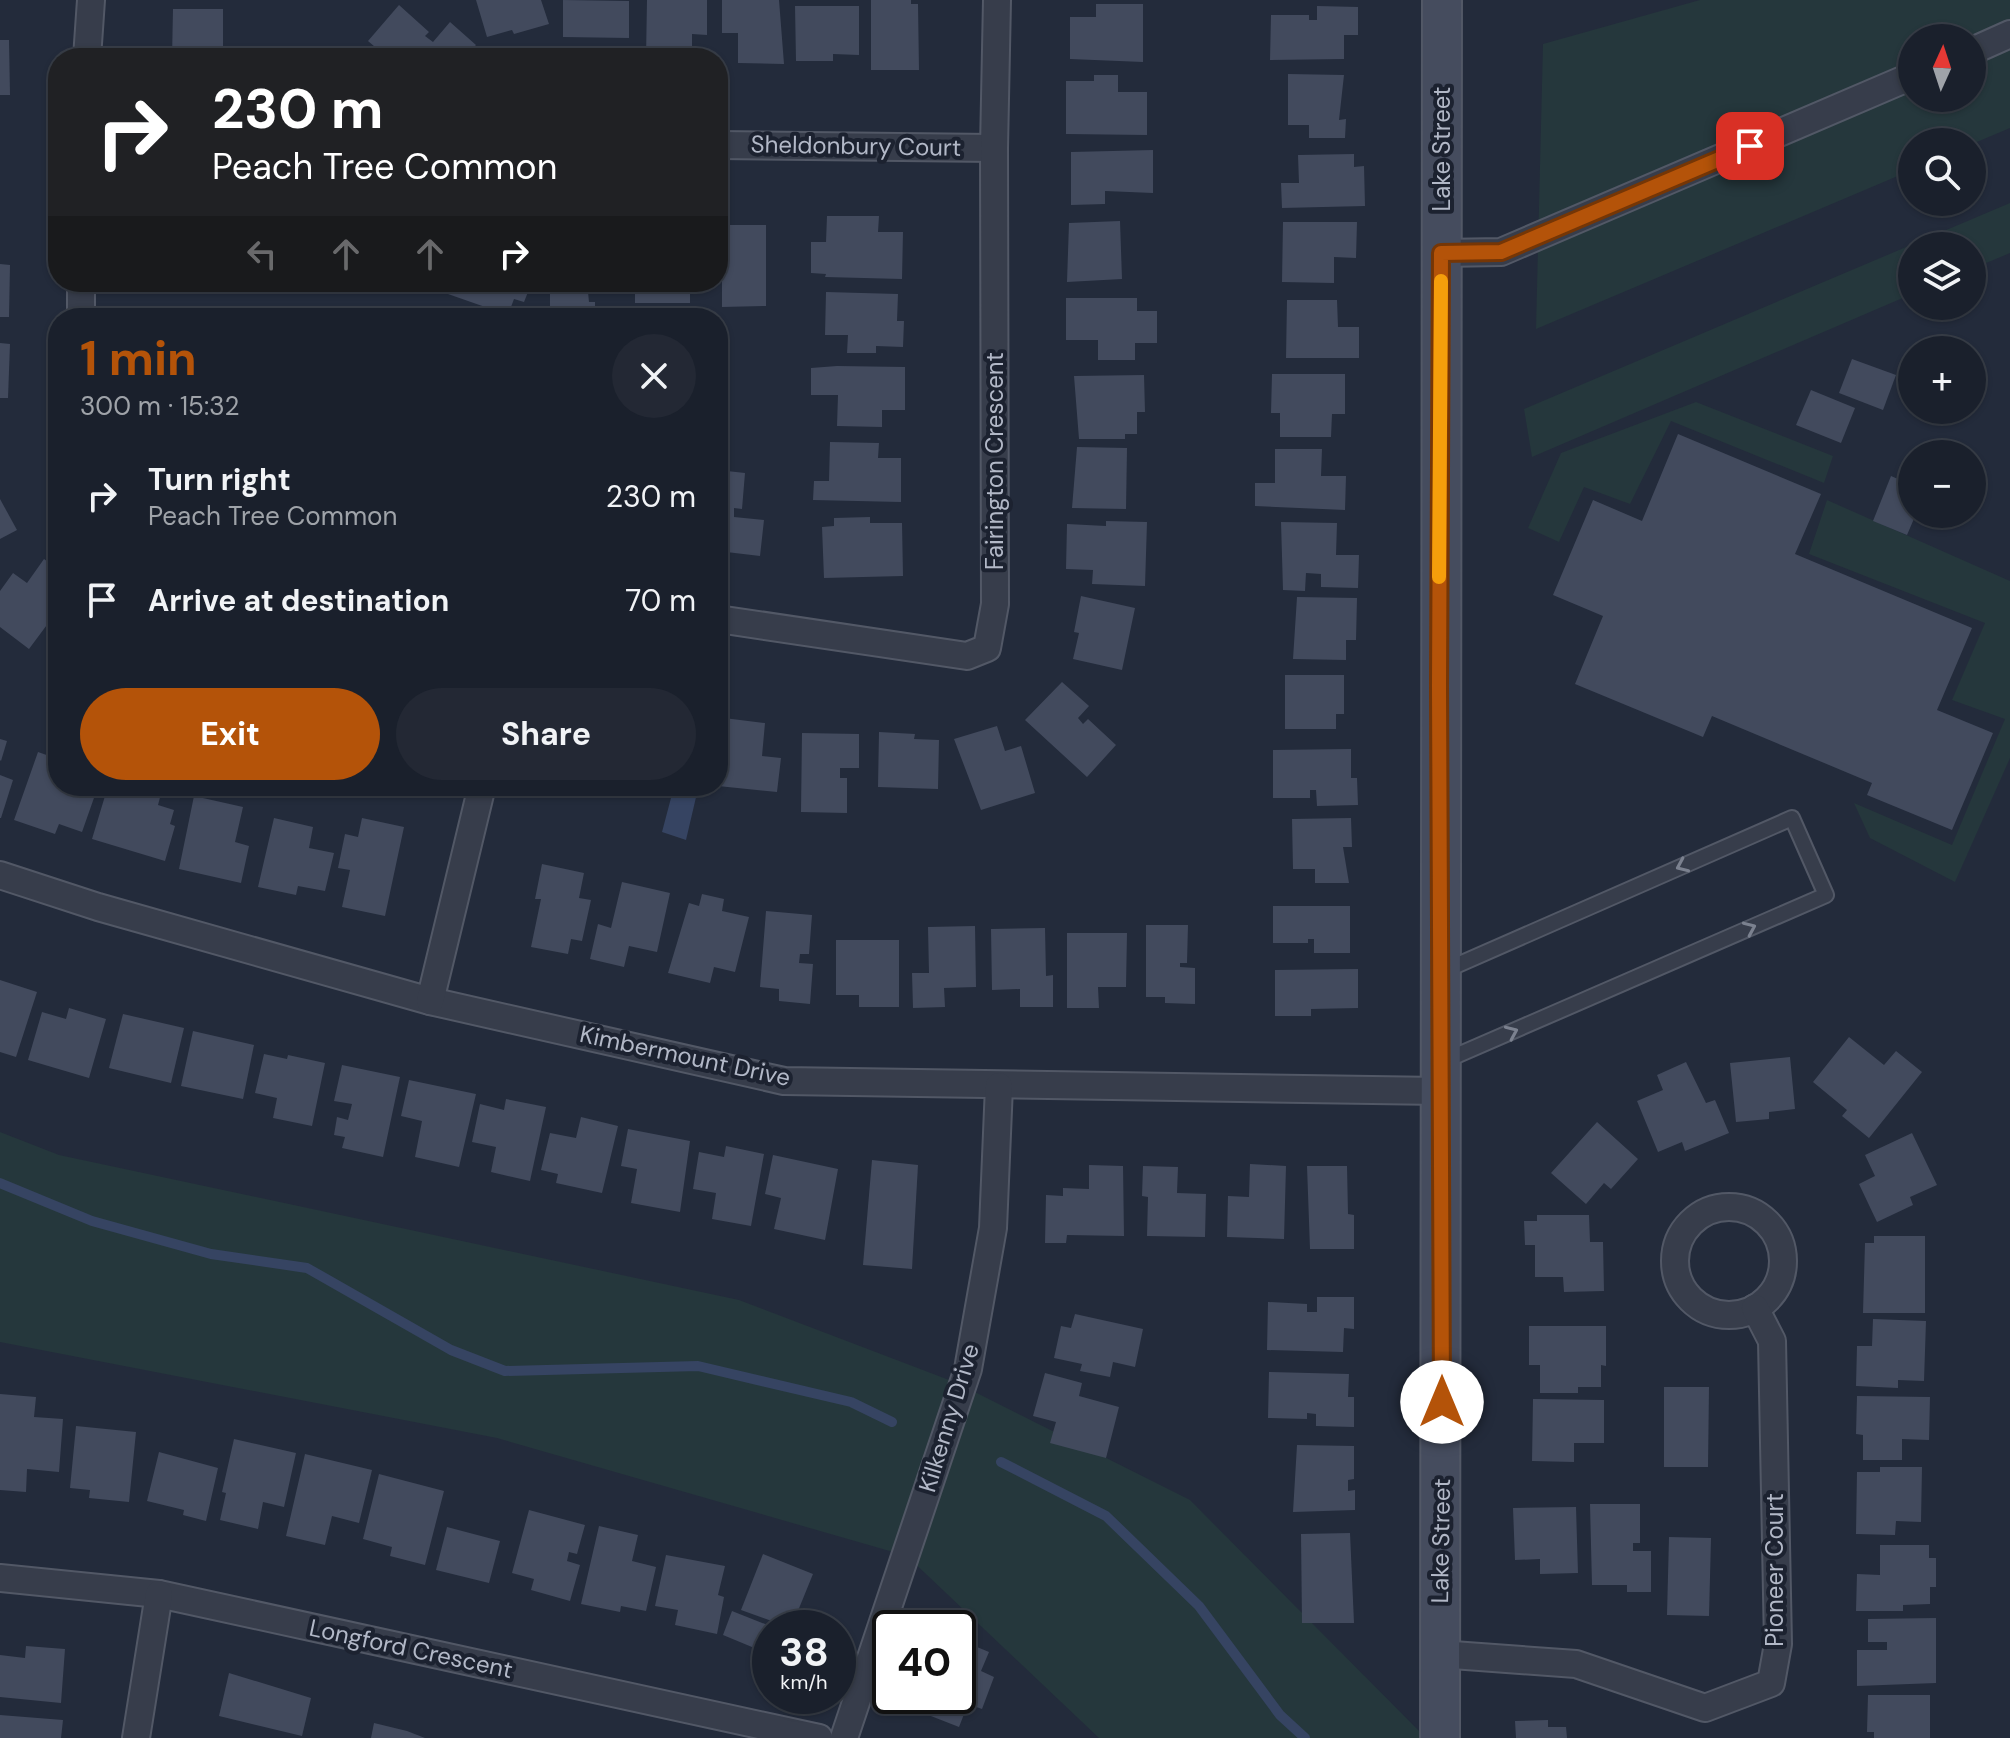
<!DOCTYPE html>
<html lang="en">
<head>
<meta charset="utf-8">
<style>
  body { margin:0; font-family:"DM Sans",sans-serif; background:#232834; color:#f1f3f6; height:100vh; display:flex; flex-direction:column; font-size:30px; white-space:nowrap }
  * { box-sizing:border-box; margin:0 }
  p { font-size:26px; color:#9fa3a9 }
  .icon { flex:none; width:44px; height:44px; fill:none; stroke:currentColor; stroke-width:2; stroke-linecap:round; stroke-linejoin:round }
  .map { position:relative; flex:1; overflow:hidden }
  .sheet { position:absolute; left:48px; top:308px; width:680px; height:488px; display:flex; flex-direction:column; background:#1a202c; border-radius:32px; box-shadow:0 2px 6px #0004,0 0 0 2px #383e48 }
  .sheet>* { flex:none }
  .hud { position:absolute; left:48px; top:48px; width:680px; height:244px; border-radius:32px; box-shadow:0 2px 6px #0004,0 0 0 2px #383e48; background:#202124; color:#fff; overflow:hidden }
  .needle { width:52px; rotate:3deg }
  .tools { position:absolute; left:1898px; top:24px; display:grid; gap:16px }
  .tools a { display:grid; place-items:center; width:88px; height:88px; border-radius:50%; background:#1a202c; box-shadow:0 2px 6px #0004,0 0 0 2px #383e48; font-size:40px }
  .speed { position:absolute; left:752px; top:1610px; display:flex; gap:16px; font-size:40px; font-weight:700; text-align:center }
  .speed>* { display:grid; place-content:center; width:104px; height:104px; border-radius:50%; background:#1a202c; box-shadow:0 2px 6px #0004,0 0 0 2px #383e48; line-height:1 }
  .speed small { font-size:20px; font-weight:400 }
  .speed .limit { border:4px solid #111; border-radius:12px; background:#fff; color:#111 }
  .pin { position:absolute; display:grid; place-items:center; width:68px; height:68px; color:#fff; margin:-34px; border-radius:16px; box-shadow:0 4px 12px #0006 }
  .me { position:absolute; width:88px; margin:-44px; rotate:0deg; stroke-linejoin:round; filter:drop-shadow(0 0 6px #0008) }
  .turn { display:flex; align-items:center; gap:28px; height:168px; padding:0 32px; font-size:36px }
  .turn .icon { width:104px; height:104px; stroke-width:2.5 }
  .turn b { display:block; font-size:56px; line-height:68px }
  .lanes { display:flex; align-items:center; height:76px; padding:0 32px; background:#0003; justify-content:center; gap:40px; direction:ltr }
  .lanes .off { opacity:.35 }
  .round { display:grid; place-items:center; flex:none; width:84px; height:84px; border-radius:42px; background:#232834 }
  .headline { display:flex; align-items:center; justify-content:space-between; height:136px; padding:0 32px }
  h1 { font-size:48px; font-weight:700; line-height:60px; color:#b45309 }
  .cta { display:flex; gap:16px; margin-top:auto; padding:16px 32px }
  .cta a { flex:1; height:92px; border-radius:48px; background:#b45309; color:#fff; font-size:32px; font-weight:700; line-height:92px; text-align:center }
  .cta a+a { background:#232834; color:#f1f3f6 }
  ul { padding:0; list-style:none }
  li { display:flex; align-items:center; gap:24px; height:104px; padding:0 32px }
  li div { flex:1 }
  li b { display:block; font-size:30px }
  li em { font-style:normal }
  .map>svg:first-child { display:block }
</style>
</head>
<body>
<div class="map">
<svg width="2010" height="1738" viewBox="0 0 2010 1738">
  <rect width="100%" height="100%" fill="#232b3b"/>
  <g fill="#25373c" fill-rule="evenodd">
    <path d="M1700,0H2010V128L1972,144L1912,142V170L1536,329L1543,44ZM1912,38H1972V98H1912Z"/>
    <path d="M2010,203V253L1972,269V246H1912V294L1532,457L1524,409Z"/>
    <path d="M1696,402L1833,456L1824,483L1671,421L1630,504L1584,487L1559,542L1528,528L1561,453Z"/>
    <path d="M1827,500L2010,581V758L1955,882L1870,838L1854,803L1952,845L2005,719L1952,700L1985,623L1809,554Z"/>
    <path d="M0,1132L59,1155L739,1300L957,1383L1190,1500L1426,1738H1099L907,1556L497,1438L0,1342Z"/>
  </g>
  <path fill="#364462" d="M668,787L697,793L686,840L662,832L671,798L666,796Z"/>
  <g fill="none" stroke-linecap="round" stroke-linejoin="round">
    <g stroke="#364462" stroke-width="10">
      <path d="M0,1183L92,1221L211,1254L307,1268L451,1350L505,1371L698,1366L851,1402L892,1422"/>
      <path d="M1001,1462L1106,1516L1199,1606L1280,1715L1305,1738"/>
    </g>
  </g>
  <g fill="#424a5d">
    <path d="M476,0H541L549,24L514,34L512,30L487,37Z"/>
    <path d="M563,0L629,1V38L563,37Z"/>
    <path d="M647,0H707V35L692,34V58H646Z"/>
    <path d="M722,0H779L784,64L738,63V33H722Z"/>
    <path d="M871,0H911V4H918L919,70H871Z"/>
    <path d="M1096,4H1143V62L1070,59V17H1096Z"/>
    <path d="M399,5L429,32L425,36L433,42L450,22L476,45L464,58H388L368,41Z"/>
    <path d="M795,6H859V55L833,54V61H796Z"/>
    <path d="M1317,6L1358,7V35H1344V59L1270,60L1271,15H1309V20H1317Z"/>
    <path d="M173,9H223V58H172Z"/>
    <path d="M0,40H9L10,95H0Z"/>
    <path d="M1288,74L1344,75L1339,120L1346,119L1345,138H1309V125H1288Z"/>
    <path d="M1094,75H1118V92H1147V135L1066,134V81H1094Z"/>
    <path d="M1153,150V193L1105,191V204L1071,205V152Z"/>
    <path d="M1354,154V167L1364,166L1365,206L1282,208L1281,183H1299L1298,155Z"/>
    <path d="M827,216H879L878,232H903L902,279L825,277L826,274L811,273V242H826Z"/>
    <path d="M1120,221L1122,279L1067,282L1069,223Z"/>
    <path d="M1283,222H1357L1356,258L1334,257V283L1282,282Z"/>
    <path d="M718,225H766V306L722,307V269L726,268V259H718Z"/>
    <path d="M0,264L10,265L9,317H0Z"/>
    <path d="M164,282H216L215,294H164Z"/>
    <path d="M453,282H532L524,302L514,299L508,315L448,294Z"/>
    <path d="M550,282H618V292H588L589,302H595V318H550Z"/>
    <rect x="635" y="282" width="55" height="21"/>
    <path d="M826,292L898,294L897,321H904L903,347L876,346V353H847L848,335H825Z"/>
    <path d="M1066,298H1137V311H1157V343H1135V360H1098V340H1066Z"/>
    <path d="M1287,300H1337L1338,327H1359V358H1286Z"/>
    <rect x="175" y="307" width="50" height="11"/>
    <path d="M0,343L10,344L8,398H0Z"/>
    <path d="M1852,359L1896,375L1883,410L1839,393Z"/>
    <path d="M837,366L905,367V410H882V427L837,426L838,395H811V368Z"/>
    <path d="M1272,374H1345V414H1332L1331,437H1280V413H1271Z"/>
    <path d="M1144,375L1145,412H1137V434H1125V439H1079L1074,376Z"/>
    <path d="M1811,390L1855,408L1841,443L1796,425Z"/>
    <path d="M1678,434L1821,494L1795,554L1972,628L1937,710L1993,733L1952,830L1867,795L1872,783L1712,716L1703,737L1575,684L1603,616L1553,595L1593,500L1642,521Z"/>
    <path d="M830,442L879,443L878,458H901V502L813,500L814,481H829Z"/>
    <path d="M1077,447L1127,448L1126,509L1072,508Z"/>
    <path d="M1275,449H1322L1321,476H1346L1345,510L1255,506V483H1275Z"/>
    <path d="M718,470L745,473L742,509L734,508V517L764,520L760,556L718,551Z"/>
    <path d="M1891,476L1912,485V514H1916L1907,535L1873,521Z"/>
    <path d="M0,499L17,530L0,539Z"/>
    <path d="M870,517V523H902L903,576L824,578L822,527L834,526V518Z"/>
    <path d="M1106,521L1147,522L1145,586L1092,584L1093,570L1066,569L1067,524L1106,526Z"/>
    <path d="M1281,522L1337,523L1336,555H1359L1358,588L1321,587V574L1306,573L1305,591L1283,590Z"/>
    <path d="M44,559L58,569V610L29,649L0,627V591L13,573L27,583Z"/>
    <path d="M1081,596L1135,608L1122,670L1073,659L1079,633L1074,632Z"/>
    <path d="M1297,597L1357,598L1356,640H1346V660L1293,659Z"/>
    <path d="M1285,675H1344V714H1336V729H1285Z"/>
    <path d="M1062,682L1089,706L1078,718L1083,724L1088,719L1116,745L1087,777L1025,720Z"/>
    <path d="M724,718L765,723L762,756L781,758L777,792L718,786Z"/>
    <path d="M997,726L1005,751L1021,746L1035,793L981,810L954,739Z"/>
    <path d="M879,732L915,734L914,739L939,740L938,789L878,787Z"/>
    <path d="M802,733L859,734V768H840V778H847V813L801,812Z"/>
    <path d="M0,739L7,741L1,761L0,760Z"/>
    <path d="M1351,749V778H1357L1358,805L1317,806L1316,790H1310V798H1273V750Z"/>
    <path d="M38,752L58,759V786H71L95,795L82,832L59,824L55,834L14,820Z"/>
    <path d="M0,775L13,780L1,818H0Z"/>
    <path d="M108,786H163L158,805L174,810L170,824L175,826L165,861L92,839Z"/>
    <path d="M628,786H659L657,797L627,790Z"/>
    <path d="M194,796L243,807L235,842L249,846L241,883L179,869Z"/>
    <path d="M274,818L313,827L309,848L334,853L325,891L298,886L296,895L258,887Z"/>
    <path d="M362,818L404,827L385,916L342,907L350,870L338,868L345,834L358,837Z"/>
    <path d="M1351,818L1352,847H1343L1349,883H1315V869H1293L1292,819Z"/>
    <path d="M542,864L584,873L579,898L591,900L582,941L571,939L568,954L531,947L541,899H535Z"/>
    <path d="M622,882L670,893L657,952L629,946L624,967L590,959L598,924L611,928Z"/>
    <path d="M702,894L724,899L722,911L749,917L735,972L714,967L710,983L668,973L689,903L699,906Z"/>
    <path d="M1273,906H1350V953H1314V939H1308V943H1273Z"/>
    <path d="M766,911L812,915L809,954H800L799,963L813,964L810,1004L779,1001V989L760,987Z"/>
    <path d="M1146,925H1188L1187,963H1180V967L1195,968V1004L1165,1003V997H1146Z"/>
    <path d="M975,926L976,987L944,988L945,1007L913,1008L912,973H929L928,927Z"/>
    <path d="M1045,928L1046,976L1053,975V1007H1020V989L992,990L991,929Z"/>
    <path d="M1067,933H1127L1126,987H1098L1099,1008H1067Z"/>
    <path d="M836,940H899V1007H859V995H836Z"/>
    <path d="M1358,969V1008L1311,1009V1016H1275V970Z"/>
    <path d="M0,980L37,992L16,1057L0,1052Z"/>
    <path d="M69,1008L106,1019L89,1078L28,1060L42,1012L66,1019Z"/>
    <path d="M123,1014L184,1028L171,1083L109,1068Z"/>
    <path d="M193,1031L254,1045L243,1099L181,1086Z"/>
    <path d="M1849,1037L1884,1065L1896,1051L1922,1072L1869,1138L1842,1116L1847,1110L1813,1082Z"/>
    <path d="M264,1054L287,1059L288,1055L325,1063L312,1126L273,1118L277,1098L255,1093Z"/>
    <path d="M1790,1057L1795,1109L1769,1112V1119L1736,1122L1730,1063Z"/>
    <path d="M1686,1062L1706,1103L1715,1100L1729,1133L1685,1151L1682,1142L1658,1152L1637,1101L1663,1090L1657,1075Z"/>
    <path d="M342,1065L400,1077L383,1157L342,1148L345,1137L334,1135L337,1117L348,1120L352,1104L334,1101Z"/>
    <path d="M409,1080L476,1094L459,1167L415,1157L422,1121L401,1116Z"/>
    <path d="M506,1099L546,1107L530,1181L491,1172L496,1147L472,1142L480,1104L504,1110Z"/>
    <path d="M581,1117L618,1126L602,1193L556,1183L558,1174L541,1170L550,1133L576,1138Z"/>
    <path d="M1597,1122L1638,1159L1611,1189L1604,1183L1586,1204L1551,1173Z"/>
    <path d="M628,1129L690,1141L680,1212L631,1203L637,1169L621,1166Z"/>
    <path d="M1912,1133L1937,1185L1910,1197L1913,1205L1877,1222L1859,1184L1875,1176L1865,1155Z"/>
    <path d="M726,1146L764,1154L751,1226L712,1219L716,1193L693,1189L699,1152L724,1157Z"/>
    <path d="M773,1155L838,1169L825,1240L774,1229L781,1198L765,1194Z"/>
    <path d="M872,1160L918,1165L912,1269L863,1265Z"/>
    <path d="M1250,1164L1286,1166L1284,1239L1227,1237L1228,1196L1249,1197Z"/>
    <path d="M1089,1165L1123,1166L1124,1236L1067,1235L1066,1243H1045L1046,1195L1063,1196V1188L1089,1189Z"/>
    <path d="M1143,1166L1178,1167L1177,1193L1206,1194L1205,1237L1147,1236L1148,1197L1142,1196Z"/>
    <path d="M1307,1166H1347L1348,1214L1354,1215V1249H1310Z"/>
    <path d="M1537,1215H1589L1590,1242H1603L1604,1291L1564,1292L1563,1277H1535V1245H1525L1524,1221H1537Z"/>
    <path d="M1874,1236H1925V1313H1863L1865,1243H1874Z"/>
    <path d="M1317,1297H1354V1329L1344,1328L1343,1352L1267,1350L1268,1302L1307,1304V1312H1317Z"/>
    <path d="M1075,1314L1143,1329L1135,1367L1113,1362L1110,1377L1080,1371L1082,1364L1054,1358L1061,1326L1071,1328Z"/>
    <path d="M1873,1319L1926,1321L1924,1381L1898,1380V1388L1856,1386L1857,1346H1872Z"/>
    <path d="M1529,1326H1606V1366L1601,1365V1387H1578V1393H1540V1365H1529Z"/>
    <path d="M1269,1372L1349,1374L1348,1397H1354V1427L1316,1426V1414L1307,1413V1419L1268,1418Z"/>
    <path d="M1045,1373L1082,1383L1079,1396L1119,1407L1106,1458L1050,1443L1056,1422L1033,1416Z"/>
    <path d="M1664,1387H1709L1708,1467H1664Z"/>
    <path d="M0,1394L36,1397L34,1417L63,1419L59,1472L27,1469L26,1492L0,1490Z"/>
    <path d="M1857,1396L1930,1397L1929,1440L1902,1439V1460H1863V1435L1856,1434Z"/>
    <path d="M1533,1399L1604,1400V1443H1574V1462L1532,1461Z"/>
    <path d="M76,1426L136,1432L129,1502L89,1498L90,1490L70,1488Z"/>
    <path d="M234,1439L296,1453L284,1507L263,1502L258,1529L220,1520L226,1493L222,1492Z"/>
    <path d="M1297,1445L1354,1446V1479L1348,1480V1491L1355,1490V1510L1293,1512Z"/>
    <path d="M159,1452L218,1468L206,1521L183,1515L184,1510L147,1501Z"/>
    <path d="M305,1454L372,1470L359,1523L332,1516L325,1545L286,1536Z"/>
    <path d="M1880,1467H1922L1921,1522L1896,1521L1895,1535L1856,1534L1857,1472H1880Z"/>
    <path d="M379,1474L444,1491L425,1565L390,1556L392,1547L363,1539Z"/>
    <path d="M1590,1504H1640V1543H1633V1551H1651V1592H1627V1585H1592Z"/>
    <path d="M1576,1507L1578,1573L1540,1574V1559L1515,1560L1513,1508Z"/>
    <path d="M529,1510L585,1525L577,1554L569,1552L567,1561L580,1565L570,1601L531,1590L534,1579L512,1573Z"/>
    <path d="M599,1526L638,1535L632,1561L656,1567L646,1611L621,1606L620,1612L581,1604Z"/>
    <path d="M447,1527L500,1541L489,1583L436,1570Z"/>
    <path d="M1350,1533L1354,1623H1302L1301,1534Z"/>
    <path d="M1669,1537L1711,1538L1709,1616L1667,1615Z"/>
    <path d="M1880,1545H1929V1558H1936V1587H1930V1604L1903,1605V1611H1856L1857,1574L1880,1575Z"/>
    <path d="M763,1554L813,1574L791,1628L741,1610Z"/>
    <path d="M666,1555L725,1566L718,1595L724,1597L717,1634L675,1625L678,1610L655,1606Z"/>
    <path d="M732,1611L770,1626L769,1654L723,1635Z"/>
    <path d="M1936,1618V1683L1857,1686V1650H1887V1642H1868V1619Z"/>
    <path d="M958,1639L989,1652L981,1671L994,1677L982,1709L968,1704L959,1727L913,1709L918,1696H958Z"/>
    <path d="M26,1646L65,1649L61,1703L0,1697V1655L25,1658Z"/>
    <path d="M229,1673L311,1698L302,1736L219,1716Z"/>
    <path d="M1868,1695H1930V1738H1874V1732H1867Z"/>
    <path d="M0,1715L63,1720L61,1738H0Z"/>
    <path d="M1548,1720V1727H1566L1567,1738H1516L1515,1721Z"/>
    <path d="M374,1723L407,1731L425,1738H371Z"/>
  </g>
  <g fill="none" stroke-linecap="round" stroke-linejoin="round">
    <g stroke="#525866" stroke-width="18">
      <path id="lane" d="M1444,1061L1826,895L1792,818L1446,970"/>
    </g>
    <g stroke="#525866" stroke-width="30">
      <g id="street">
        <path d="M1972,51L2010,34"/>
        <path d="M87,58L91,0"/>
        <path d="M718,145L994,148"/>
        <path d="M1441,253L1501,252L1912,76"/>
        <path d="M81,282V318"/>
        <path d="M718,619L967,656L987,648L995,604L994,148L997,0"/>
        <path d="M0,875L98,907L430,1001L784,1081L1440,1091"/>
        <path d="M430,1001L482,786"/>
        <circle cx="1729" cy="1261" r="54"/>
        <path d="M0,1578L159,1594L819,1738"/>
        <path d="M1439,1654L1576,1664L1705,1708L1771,1683L1778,1644L1772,1341L1755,1308"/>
        <path d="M136,1738L159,1594"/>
        <path d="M844,1738L968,1369L993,1228L999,1086"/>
      </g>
    </g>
    <g stroke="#525866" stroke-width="42">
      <path id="secondary" d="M1440,1738L1442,0"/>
    </g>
    <use href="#lane" stroke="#373d4b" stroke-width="14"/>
    <use href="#street" stroke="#373d4b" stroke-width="26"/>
    <use href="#secondary" stroke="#454c5e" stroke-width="38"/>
  </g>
  <defs><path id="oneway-chevron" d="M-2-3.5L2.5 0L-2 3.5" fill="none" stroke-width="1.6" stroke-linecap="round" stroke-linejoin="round" transform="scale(2)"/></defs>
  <g stroke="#7b818f">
    <use href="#oneway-chevron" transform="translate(1682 866) rotate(156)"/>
    <use href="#oneway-chevron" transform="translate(1750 928) rotate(-24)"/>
    <use href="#oneway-chevron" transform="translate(1512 1032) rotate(-24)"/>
  </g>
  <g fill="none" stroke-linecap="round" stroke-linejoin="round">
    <g stroke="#753606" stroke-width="20">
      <path id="route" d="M1442,1402L1439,686L1441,253L1501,252L1750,146"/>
    </g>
    <use href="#route" stroke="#b45309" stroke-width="14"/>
    <path stroke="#f59e0b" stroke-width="14" d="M1439,577L1441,281"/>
  </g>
  <g text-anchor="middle" stroke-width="8" stroke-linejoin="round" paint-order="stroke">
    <g font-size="24" fill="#b2b8c7" stroke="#1c2230">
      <text transform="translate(856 146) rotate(1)" y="8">Sheldonbury Court</text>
      <text transform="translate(1442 149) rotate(-90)" y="8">Lake Street</text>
      <text transform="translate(995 461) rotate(-90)" y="8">Fairington Crescent</text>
      <text transform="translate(685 1056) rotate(12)" y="8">Kimbermount Drive</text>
      <text transform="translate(949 1418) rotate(-73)" y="8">Kilkenny Drive</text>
      <text transform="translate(1441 1541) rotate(-89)" y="8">Lake Street</text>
      <text transform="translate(1775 1570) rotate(-90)" y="8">Pioneer Court</text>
      <text transform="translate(411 1649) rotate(12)" y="8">Longford Crescent</text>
    </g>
  </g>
</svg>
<div class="tools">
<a><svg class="needle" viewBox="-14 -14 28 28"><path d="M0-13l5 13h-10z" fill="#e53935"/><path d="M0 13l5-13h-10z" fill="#9fa3a9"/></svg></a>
<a><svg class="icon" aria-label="search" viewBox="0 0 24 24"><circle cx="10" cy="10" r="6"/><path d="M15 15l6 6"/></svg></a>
<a><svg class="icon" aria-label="layers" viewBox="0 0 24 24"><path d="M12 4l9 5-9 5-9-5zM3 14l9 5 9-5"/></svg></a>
<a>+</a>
<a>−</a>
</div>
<div class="speed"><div>38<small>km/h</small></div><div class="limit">40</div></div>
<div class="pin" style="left:1750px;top:146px;background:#d93025"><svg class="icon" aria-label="arrive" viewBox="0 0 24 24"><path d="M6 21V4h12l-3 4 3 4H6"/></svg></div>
<svg class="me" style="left:1442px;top:1402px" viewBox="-20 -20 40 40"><circle r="19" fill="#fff"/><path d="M0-13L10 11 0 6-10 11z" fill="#b45309"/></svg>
<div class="hud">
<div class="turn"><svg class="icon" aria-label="right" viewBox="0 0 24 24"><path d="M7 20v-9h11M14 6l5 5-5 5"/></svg><div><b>230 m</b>Peach Tree Common</div></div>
<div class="lanes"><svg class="icon off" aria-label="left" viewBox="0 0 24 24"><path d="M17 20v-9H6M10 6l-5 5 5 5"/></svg><svg class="icon off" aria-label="ahead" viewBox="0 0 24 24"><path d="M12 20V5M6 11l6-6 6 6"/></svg><svg class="icon off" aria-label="ahead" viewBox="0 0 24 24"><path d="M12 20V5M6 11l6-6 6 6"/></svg><svg class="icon" aria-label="right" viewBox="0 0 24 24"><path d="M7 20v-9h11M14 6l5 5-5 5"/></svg></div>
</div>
<section class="sheet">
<div class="headline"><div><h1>1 min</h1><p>300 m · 15:32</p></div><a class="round"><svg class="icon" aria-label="close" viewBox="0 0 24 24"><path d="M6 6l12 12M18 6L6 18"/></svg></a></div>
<ul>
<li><svg class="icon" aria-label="right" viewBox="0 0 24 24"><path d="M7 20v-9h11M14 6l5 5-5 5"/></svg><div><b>Turn right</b><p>Peach Tree Common</p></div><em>230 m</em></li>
<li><svg class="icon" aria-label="arrive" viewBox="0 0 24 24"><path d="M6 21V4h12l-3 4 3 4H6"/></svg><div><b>Arrive at destination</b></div><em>70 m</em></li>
</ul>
<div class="cta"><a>Exit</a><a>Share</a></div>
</section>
</div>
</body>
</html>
